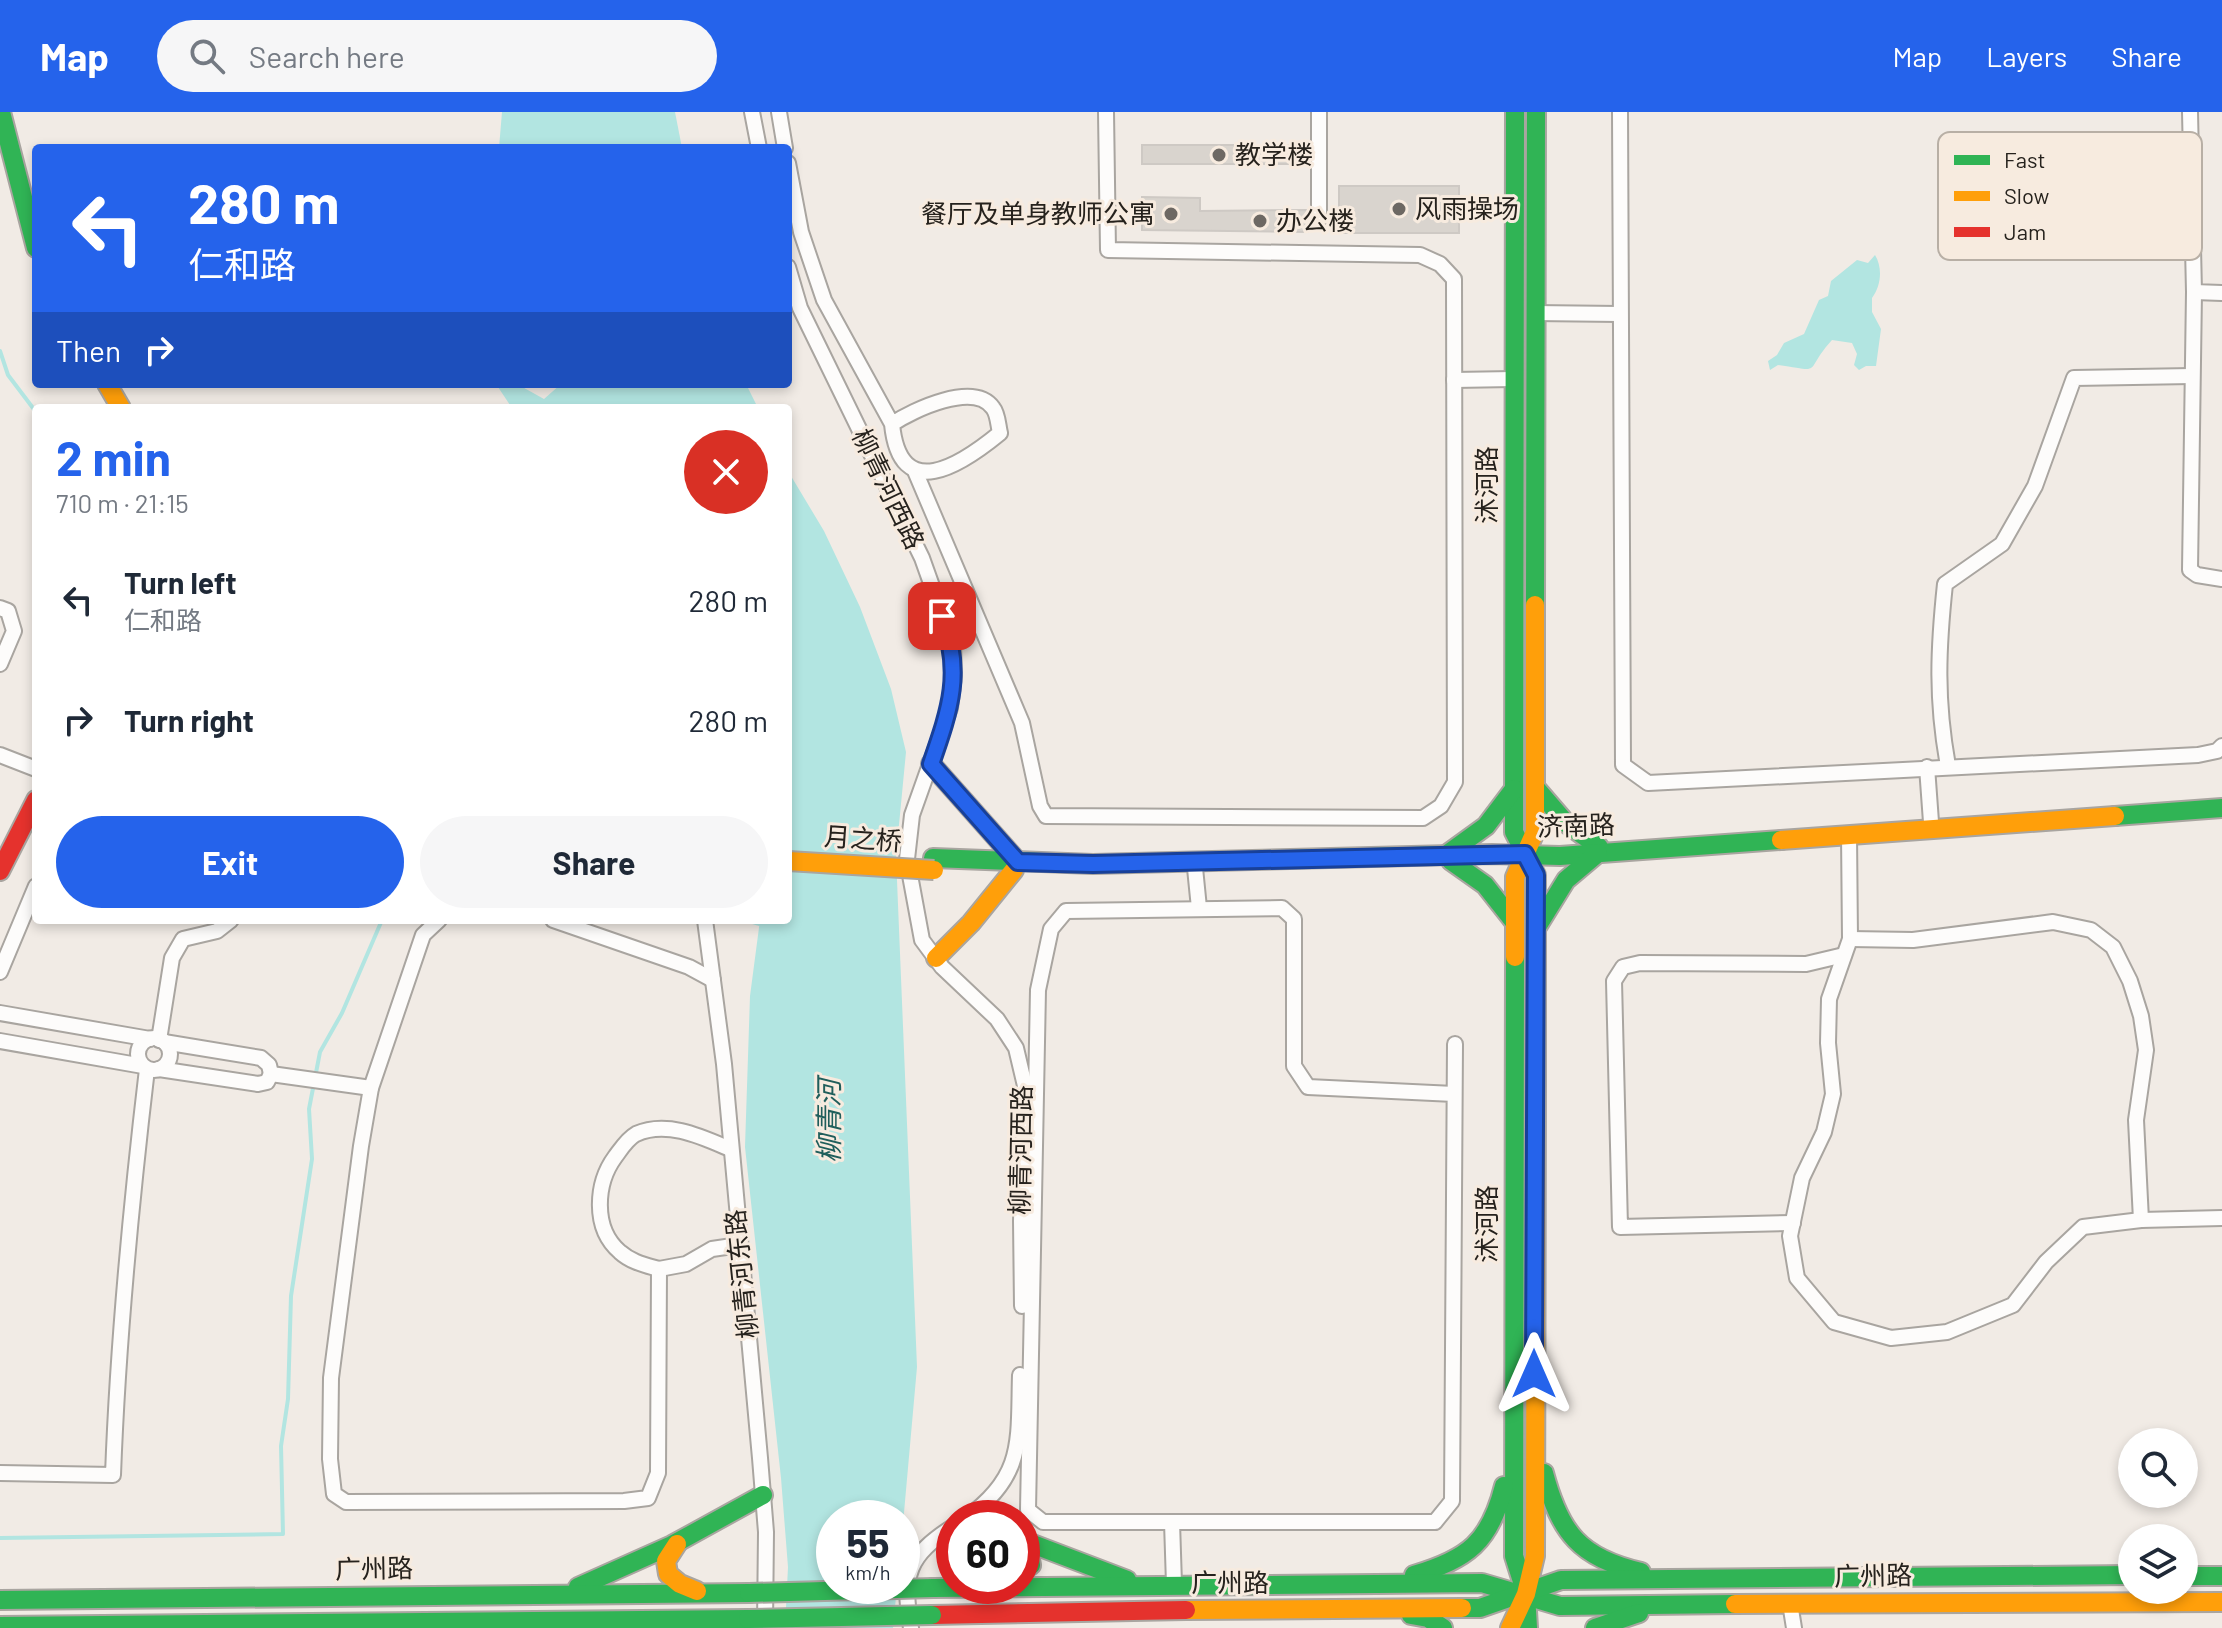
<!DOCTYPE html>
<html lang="en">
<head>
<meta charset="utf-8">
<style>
  body { margin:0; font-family:Barlow,"Noto Sans SC",sans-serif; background:#f6f6f7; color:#1f2937; height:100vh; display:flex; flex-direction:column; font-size:30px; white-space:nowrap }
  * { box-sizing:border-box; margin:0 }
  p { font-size:26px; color:#747a83 }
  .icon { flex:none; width:44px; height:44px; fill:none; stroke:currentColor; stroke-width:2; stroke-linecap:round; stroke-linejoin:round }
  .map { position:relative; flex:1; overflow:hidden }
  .sheet { position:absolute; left:32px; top:292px; width:760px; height:520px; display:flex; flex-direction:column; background:#fff; border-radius:8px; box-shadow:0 4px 12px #0003 }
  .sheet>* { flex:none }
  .hud { position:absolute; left:32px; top:32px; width:760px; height:244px; border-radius:8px; box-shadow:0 4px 12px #0003; background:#2563eb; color:#fff; overflow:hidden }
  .tools { position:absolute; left:2118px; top:1316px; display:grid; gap:16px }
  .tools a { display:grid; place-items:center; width:80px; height:80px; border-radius:50%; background:#fff; box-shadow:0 4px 12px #0003; font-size:40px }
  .speed { position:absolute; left:816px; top:1388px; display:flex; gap:16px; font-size:40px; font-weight:700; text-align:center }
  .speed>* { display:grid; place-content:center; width:104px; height:104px; border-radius:50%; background:#fff; box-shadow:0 4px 12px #0003; line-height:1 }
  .speed small { font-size:20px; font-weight:400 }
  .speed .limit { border:12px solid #d22; background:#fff; color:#111 }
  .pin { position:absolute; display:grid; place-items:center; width:68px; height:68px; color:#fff; margin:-34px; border-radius:16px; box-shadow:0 4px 12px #0006 }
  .me { position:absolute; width:88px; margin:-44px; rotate:0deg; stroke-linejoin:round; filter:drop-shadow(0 0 6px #0008) }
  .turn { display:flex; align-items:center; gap:28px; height:168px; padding:0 24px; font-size:36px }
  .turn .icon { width:104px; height:104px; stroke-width:2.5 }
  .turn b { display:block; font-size:56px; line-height:68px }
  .then { display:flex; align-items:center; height:76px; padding:0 24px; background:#0003; gap:16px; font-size:30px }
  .round { display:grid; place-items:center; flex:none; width:84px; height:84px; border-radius:42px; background:#f6f6f7 }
  .overview { display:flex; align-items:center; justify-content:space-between; height:136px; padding:0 24px }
  h1 { font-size:48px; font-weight:700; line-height:60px; color:#2563eb }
  .action { display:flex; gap:16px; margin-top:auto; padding:16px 24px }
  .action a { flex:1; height:92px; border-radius:48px; background:#2563eb; color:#fff; font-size:32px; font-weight:700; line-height:92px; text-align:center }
  .action a+a { background:#f6f6f7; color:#1f2937 }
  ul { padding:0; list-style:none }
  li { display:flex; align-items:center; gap:24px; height:120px; padding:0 24px }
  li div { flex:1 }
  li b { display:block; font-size:30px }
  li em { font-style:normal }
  header { display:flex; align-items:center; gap:48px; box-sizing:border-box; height:112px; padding:0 40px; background:#2563eb; color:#fff }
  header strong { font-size:38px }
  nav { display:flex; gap:44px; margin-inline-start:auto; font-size:28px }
  .search { width:560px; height:72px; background:#f6f6f7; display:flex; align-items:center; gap:20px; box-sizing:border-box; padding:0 28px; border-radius:44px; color:#747a83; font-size:30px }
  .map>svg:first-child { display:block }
</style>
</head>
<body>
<header>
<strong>Map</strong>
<div class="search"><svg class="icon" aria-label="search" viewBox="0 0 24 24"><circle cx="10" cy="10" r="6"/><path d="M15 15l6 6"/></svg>Search here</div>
<nav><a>Map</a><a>Layers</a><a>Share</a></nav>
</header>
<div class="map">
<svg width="2222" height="1516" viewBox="0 0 2222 1516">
  <rect width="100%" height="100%" fill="#f1ebe5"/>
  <g fill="#b2e5e1">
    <path d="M502,0H675L682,36H499Z"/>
    <path d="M1875,143C1883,156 1881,174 1872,186V200L1881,217L1876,254H1866L1859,258L1854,253L1857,242L1852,231L1832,228C1802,261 1826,260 1778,253L1770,258L1768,249L1777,243L1784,231L1804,222L1819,188L1828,184L1831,169L1857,148L1868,151Z"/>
    <path d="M496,272H517L544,287L561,272H746L758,296H512Z"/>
    <path d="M788,359L824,419L860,495L891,577L906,640L896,744L917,1255L902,1423V1406H834V1474H897L893,1516H785L788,1455L781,1366L745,1035L750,884L760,808H788Z"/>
  </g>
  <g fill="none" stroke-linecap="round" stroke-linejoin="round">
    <g stroke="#b2e5e1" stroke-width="4">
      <path d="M0,239L8,263L36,300"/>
      <path d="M746,808L763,813"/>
      <path d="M0,1426L283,1422L281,1334L288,1287L291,1184L312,1047L309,997L320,940L342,901L382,808"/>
    </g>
  </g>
  <g fill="#d9d4ce" stroke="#cec9c4" stroke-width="2">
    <rect x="1142" y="33" width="155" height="19"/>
    <rect x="1339" y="74" width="120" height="47"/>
    <path d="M1142,85L1200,86V99L1308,98V120L1142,118Z"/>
  </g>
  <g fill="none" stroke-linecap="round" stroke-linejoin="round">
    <g stroke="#a9a5a0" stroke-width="18">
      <g id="street">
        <path d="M752,0L759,36"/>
        <path d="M779,0L785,36"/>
        <path d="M1319,0V107"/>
        <path d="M1620,0L1623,653L1648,671L2198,643L2217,639L2222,634"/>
        <path d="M2190,0L2194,180L2222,181"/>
        <path d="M788,51L801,120L824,188L892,312C900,393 961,353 1000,321C998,313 998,302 993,296C974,269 913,298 892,312"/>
        <path d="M788,155L800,196L922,446L953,533L954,564L950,596L912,703L907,747L922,828L942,855L997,907L1016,936L1025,974L1021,1109L1022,1194"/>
        <path d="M2194,180L2190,458L2197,463L2222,467"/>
        <path d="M1534,201L1619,202"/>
        <path d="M1454,268L1513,267"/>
        <path d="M915,359L1022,611L1040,694L1046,704L1423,706L1441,694L1455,670L1454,167L1440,152L1420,143L1108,138L1106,0"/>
        <path d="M0,496L8,499L14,519L0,552"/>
        <path d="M0,643L36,657"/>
        <path d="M1948,654C1936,588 1938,538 1945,472L2002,432L2035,374L2074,266L2192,264"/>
        <path d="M1927,655L1931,710"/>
        <path d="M1849,722L1850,827L1829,887L1828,931L1833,982L1824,1020L1802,1066L1790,1124L1797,1166L1834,1210L1891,1226L1947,1220L2013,1193L2046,1150L2083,1115L2141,1108L2222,1106"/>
        <path d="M1195,756L1199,796"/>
        <path d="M439,808L423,823L371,976L361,1034L331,1266L330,1347L334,1382L346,1390L624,1389L648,1386L658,1361L659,1157L686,1152L712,1137L739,1133"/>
        <path d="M553,808L689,855L713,868"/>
        <path d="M705,808L724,952L760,1346L766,1420L765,1512"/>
        <path d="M1850,827L1913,828L2053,810L2091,818L2113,835L2130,869L2141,904L2146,938L2136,1008L2141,1108"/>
        <path d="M0,860L36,774"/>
        <path d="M0,901L150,927"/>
        <circle cx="154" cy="942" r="16"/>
        <path d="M159,928L172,846L183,827L217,819L231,808"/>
        <path d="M0,929L143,954"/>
        <path d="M164,930L261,946L269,953L271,962"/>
        <path d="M159,957L258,972L267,970L271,962"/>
        <path d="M271,962L371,976"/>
        <path d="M1454,982L1308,975L1294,954V807L1282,796L1066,799L1051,817L1038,878L1028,1398L1043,1410H1435L1452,1389L1455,932"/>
        <path d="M1793,1111L1620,1115L1614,869L1623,855L1640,851L1806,852L1844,843"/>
        <path d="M659,1157C645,1153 631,1150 620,1140C592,1116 596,1071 615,1045C621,1037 627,1027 636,1022C667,1008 702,1025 730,1037"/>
        <path d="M0,1361L113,1363C118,1226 131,1092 147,957"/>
        <path d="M966,1406C1025,1364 1018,1328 1020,1263"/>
        <path d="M1172,1410L1174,1472"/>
        <path d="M1790,1491L1794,1516"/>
        <path d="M911,1516C902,1463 907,1444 954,1414"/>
      </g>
    </g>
    <g stroke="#a9a5a0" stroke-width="22">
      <g id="fast">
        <path d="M1,0L36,136"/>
        <path d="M1515,0L1514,720L1536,763V970"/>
        <path d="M1535,493L1536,0"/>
        <path d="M931,652L1018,750"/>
        <path d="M1535,675L1566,711L1599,735"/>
        <path d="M2115,704L2222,696"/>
        <path d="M1446,743L1486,714L1514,677"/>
        <path d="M933,746L1093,752L1492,742L1560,744L1781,728"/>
        <path d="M1451,749L1485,773L1515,811"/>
        <path d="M1537,815L1566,768L1598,741"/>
        <path d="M1515,845L1514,1444L1526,1482L1528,1516"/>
        <path d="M1544,1361C1560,1421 1580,1446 1641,1460"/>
        <path d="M967,1406H968"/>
        <path d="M1022,1428L1127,1468"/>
        <path d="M1022,1459L1031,1453L1027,1431"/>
        <path d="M1414,1463C1468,1447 1490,1430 1504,1374"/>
        <path d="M2184,1464H2222"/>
        <path d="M578,1475L672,1433L763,1383"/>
        <path d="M933,1476L1482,1471L1560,1494L1735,1492"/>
        <path d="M0,1488L749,1481"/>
        <path d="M1462,1496H1480L1561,1468L2132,1463"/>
        <path d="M1411,1503L1428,1506L1443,1516"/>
        <path d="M0,1514L748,1507"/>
        <path d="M1595,1516L1639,1501"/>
      </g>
    </g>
    <g stroke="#a9a5a0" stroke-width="22">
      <g id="slow">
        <path d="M107,272L121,296"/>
        <path d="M1781,728L2115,704"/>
        <path d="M1515,845V765L1535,720V493"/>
        <path d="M936,846L971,811L1014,758"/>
        <path d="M677,1432L666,1449L668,1462L680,1472L697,1479"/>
        <path d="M1735,1492L2222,1490"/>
        <path d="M1186,1498L1462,1496"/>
        <path d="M1510,1516L1526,1482L1535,1444L1536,970"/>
      </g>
    </g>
    <g stroke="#a9a5a0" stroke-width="22">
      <g id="jam">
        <path d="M0,759L36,688"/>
        <path d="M932,1503L1186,1498"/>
      </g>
    </g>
    <use href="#street" stroke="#fdfcfb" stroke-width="14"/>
    <use href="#fast" stroke="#30b455" stroke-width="18"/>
    <use href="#slow" stroke="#ff9f0a" stroke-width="18"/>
    <use href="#jam" stroke="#e5322d" stroke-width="18"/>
    <g stroke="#a9a5a0" stroke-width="22" stroke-linecap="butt">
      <g id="fast-bridge">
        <path d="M749,1481L933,1476"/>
        <path d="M748,1507L932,1503"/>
      </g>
    </g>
    <g stroke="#a9a5a0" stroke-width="22" stroke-linecap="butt">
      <path id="slow-bridge" d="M788,749L934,758"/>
    </g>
    <use href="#fast-bridge" stroke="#30b455" stroke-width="18"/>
    <use href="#slow-bridge" stroke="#ff9f0a" stroke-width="18"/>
  </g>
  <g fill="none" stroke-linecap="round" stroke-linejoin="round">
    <g stroke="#184099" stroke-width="20">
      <path id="route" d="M942,504C963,561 950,597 931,652L1018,750L1093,752L1525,742L1536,763L1534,1262"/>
    </g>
    <use href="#route" stroke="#2563eb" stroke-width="14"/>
  </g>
  <g fill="#6d6863" stroke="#f7ebdf" stroke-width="3">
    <circle cx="1219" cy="43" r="8"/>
    <circle cx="1399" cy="97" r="8"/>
    <circle cx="1171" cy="102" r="8"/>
    <circle cx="1260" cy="109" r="8"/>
  </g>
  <g text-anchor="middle" stroke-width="6" stroke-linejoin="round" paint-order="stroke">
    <g font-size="26" fill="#26221d" stroke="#f7ebdf" text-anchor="start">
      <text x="1235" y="52">教学楼</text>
      <text x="1415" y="106">风雨操场</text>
      <text x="1155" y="111" text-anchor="end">餐厅及单身教师公寓</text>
      <text x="1276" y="118">办公楼</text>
    </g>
    <g font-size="26" fill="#26221d" stroke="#f7ebdf">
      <text transform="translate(1487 373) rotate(-90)" y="9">沭河路</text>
      <text transform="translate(888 377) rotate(64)" y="9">柳青河西路</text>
      <text transform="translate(1576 714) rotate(-2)" y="9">济南路</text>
      <text transform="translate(863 727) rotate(4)" y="9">月之桥</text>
      <text transform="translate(1021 1038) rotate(-89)" y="9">柳青河西路</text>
      <text transform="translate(1487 1112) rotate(-90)" y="9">沭河路</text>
      <text transform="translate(742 1162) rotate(-96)" y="9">柳青河东路</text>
      <text transform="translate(374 1457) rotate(-1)" y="9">广州路</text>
      <text transform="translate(1873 1464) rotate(-1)" y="9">广州路</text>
      <text x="1230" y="1480">广州路</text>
    </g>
    <g font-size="28" font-style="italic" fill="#1f5e5b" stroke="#f7ebdf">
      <text transform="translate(829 1009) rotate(-90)" y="10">柳青河</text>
    </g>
  </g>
  <rect x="1938" y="20" width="264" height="128" rx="12" fill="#f7ebdf" stroke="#b8afa5" stroke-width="2"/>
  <rect x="1954" y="43" width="36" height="10" fill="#30b455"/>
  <rect x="1954" y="79" width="36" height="10" fill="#ff9f0a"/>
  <rect x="1954" y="115" width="36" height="10" fill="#e5322d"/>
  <g font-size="22" fill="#26221d">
    <text x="2004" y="56">Fast</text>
    <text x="2004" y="92">Slow</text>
    <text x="2004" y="128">Jam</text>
  </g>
</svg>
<div class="tools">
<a><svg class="icon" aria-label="search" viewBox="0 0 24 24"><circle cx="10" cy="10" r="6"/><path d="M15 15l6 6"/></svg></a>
<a><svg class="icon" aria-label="layers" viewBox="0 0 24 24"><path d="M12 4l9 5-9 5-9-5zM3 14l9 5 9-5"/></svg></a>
</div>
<div class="speed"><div>55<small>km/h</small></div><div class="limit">60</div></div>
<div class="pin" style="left:942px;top:504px;background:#d93025"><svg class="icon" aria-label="arrive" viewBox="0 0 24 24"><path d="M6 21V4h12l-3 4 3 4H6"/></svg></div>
<svg class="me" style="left:1534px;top:1262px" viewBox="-20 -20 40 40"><path d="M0-17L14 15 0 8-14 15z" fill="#2563eb" stroke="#fff" stroke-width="4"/></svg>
<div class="hud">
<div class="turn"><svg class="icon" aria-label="left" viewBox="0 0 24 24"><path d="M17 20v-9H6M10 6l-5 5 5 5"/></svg><div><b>280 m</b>仁和路</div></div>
<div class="then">Then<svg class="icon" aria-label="right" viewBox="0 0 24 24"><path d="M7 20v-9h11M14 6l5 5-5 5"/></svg></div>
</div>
<section class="sheet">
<div class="overview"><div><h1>2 min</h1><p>710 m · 21:15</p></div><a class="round" style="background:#d93025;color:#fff"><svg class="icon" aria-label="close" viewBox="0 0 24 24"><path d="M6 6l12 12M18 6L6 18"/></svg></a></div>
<ul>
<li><svg class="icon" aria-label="left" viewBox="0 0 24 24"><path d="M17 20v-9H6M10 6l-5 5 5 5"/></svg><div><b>Turn left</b><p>仁和路</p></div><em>280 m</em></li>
<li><svg class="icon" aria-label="right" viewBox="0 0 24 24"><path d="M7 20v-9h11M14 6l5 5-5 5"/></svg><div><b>Turn right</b></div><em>280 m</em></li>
</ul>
<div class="action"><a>Exit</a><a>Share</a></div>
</section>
</div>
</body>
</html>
